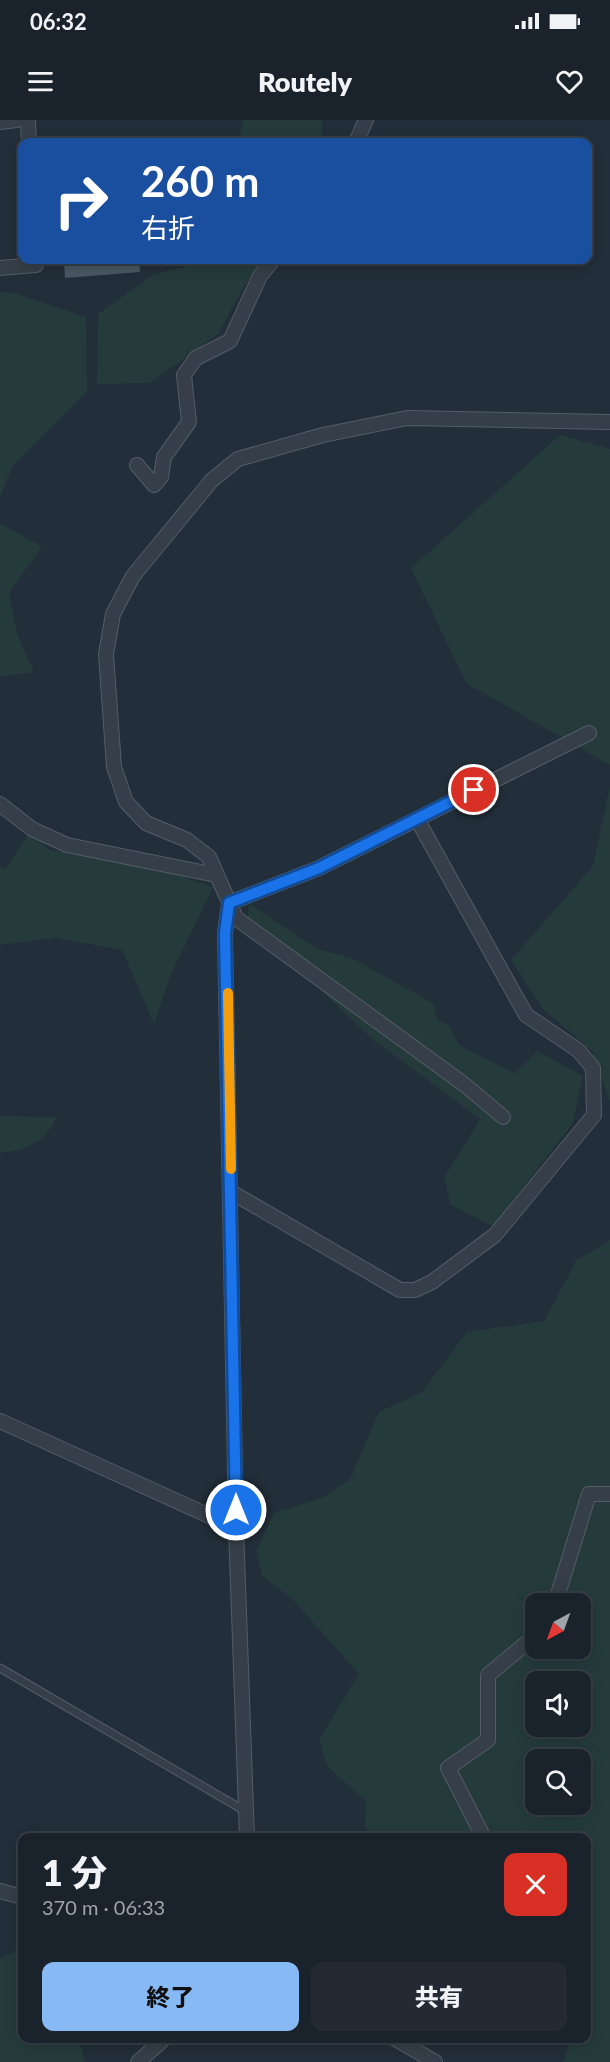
<!DOCTYPE html>
<html lang="ja">
<head>
<meta charset="utf-8">
<style>
  body { margin:0; font-family:Lato,"Noto Sans JP",sans-serif; background:#232a33; color:#f1f3f6; height:100vh; display:flex; flex-direction:column; font-size:22px; white-space:nowrap }
  * { box-sizing:border-box; margin:0 }
  p { font-size:20px; color:#9fa4a9 }
  .icon { flex:none; width:33px; height:33px; fill:none; stroke:currentColor; stroke-width:2; stroke-linecap:round; stroke-linejoin:round }
  .map { position:relative; flex:1; overflow:hidden }
  .side { position:absolute; left:18px; top:1713px; width:573px; height:210px; display:flex; flex-direction:column; background:#1a222b; border-radius:12px; box-shadow:0 3px 15px #0003,0 0 0 2px #383f47 }
  .side>* { flex:none }
  .guide { position:absolute; left:18px; top:18px; width:574px; height:126px; border-radius:12px; box-shadow:0 3px 15px #0003,0 0 0 2px #383f47; background:#1a4fa0; color:#fff; overflow:hidden }
  .needle { width:39px; rotate:221deg }
  .buttons { position:absolute; left:525px; top:1473px; display:grid; gap:12px }
  .buttons a { display:grid; place-items:center; width:66px; height:66px; border-radius:12px; background:#1a222b; box-shadow:0 3px 15px #0003,0 0 0 2px #383f47; font-size:30px }
  .pin { position:absolute; display:grid; place-items:center; width:51px; height:51px; color:#fff; margin:-26px; border:3px solid #fff; border-radius:50%; box-shadow:0 2px 6px #0007 }
  .me { position:absolute; width:66px; margin:-33px; rotate:0deg; stroke-linejoin:round; filter:drop-shadow(0 0 4px #0008) }
  .turn { display:flex; align-items:center; gap:21px; height:126px; padding:0 24px; font-size:27px }
  .turn .icon { width:78px; height:78px; stroke-width:2.5 }
  .turn b { display:block; font-size:42px; line-height:51px }
  .round { display:grid; place-items:center; flex:none; width:63px; height:63px; border-radius:12px; background:#232a33 }
  .head { display:flex; align-items:center; justify-content:space-between; height:102px; padding:0 24px }
  h1 { font-size:36px; font-weight:800; line-height:45px }
  .action { display:flex; gap:12px; margin-top:auto; padding:12px 24px }
  .action a { flex:1; height:69px; border-radius:12px; background:#87baf4; color:#111; font-size:24px; font-weight:800; line-height:69px; text-align:center }
  .action a+a { background:#232a33; color:#f1f3f6 }
  .status { display:flex; justify-content:space-between; align-items:center; height:42px; padding:0 30px; background:#1a222b; direction:ltr }
  .status svg { height:16px; fill:currentColor }
  header { display:flex; justify-content:space-between; align-items:center; height:78px; padding:0 24px; background:#1a222b; font-size:27px; font-weight:800 }
  .map>svg:first-child { display:block }
</style>
</head>
<body>
<div class="status"><b>06:32</b><svg viewBox="0 0 49 12"><path d="M0 12V9h3v3zM5 12V6h3v6zM10 12V3h3v9zM15 12V0h3v12zM26 1h20v11H26zM47 4h2v5h-2z"/></svg></div>
<header><svg class="icon" aria-label="menu" viewBox="0 0 24 24"><path d="M4 6h16M4 12h16M4 18h16"/></svg>Routely<svg class="icon" aria-label="heart" viewBox="0 0 24 24"><path d="M12 20l-8-8c-3-5 5-10 8-4 3-6 11-1 8 4z"/></svg></header>
<div class="map">
<svg width="610" height="1942" viewBox="0 0 610 1942">
  <rect width="100%" height="100%" fill="#222e39"/>
  <g fill="#253b3b" fill-rule="evenodd">
    <path d="M243,0H322V22H239Z"/>
    <path d="M203,140H263L243,167L219,213L150,263L97,264L98,194L154,154L201,143Z"/>
    <path d="M0,172L14,173L86,197L87,271L13,345L0,377Z"/>
    <path d="M560,315L610,329V645L466,563L411,448Z"/>
    <path d="M0,403L42,427L9,472L17,514L34,552L0,557Z"/>
    <path d="M610,666V982L592,931L542,888L511,840L593,746Z"/>
    <path d="M29,714L49,730L150,746L213,767L171,854L154,904L122,830L55,818L0,825V748L5,749Z"/>
    <path d="M249,783L317,829L352,838L434,884L437,899L449,906L459,925L514,953L538,931L583,956L573,1003L493,1106L451,1085L444,1058L480,999L371,918L247,800Z"/>
    <path d="M0,996L55,997H57C44,1023 28,1030 0,1033Z"/>
    <path d="M610,1120V1942H563L571,1919L586,1918V1718H378L365,1708L366,1681L327,1646L319,1619L359,1554L293,1480L262,1455L256,1431L274,1393L324,1377L350,1359L379,1292L422,1272L467,1212L544,1201L576,1141ZM536,1484H580V1528H536ZM536,1562H580V1606H536ZM536,1640H580V1684H536Z"/>
    <path d="M22,1827V1918L79,1919L85,1942H0V1839Z"/>
  </g>
  <path fill="#4a5865" d="M64,140H139L140,152L65,158Z"/>
  <g fill="none" stroke-linecap="round" stroke-linejoin="round">
    <g stroke="#545d67" stroke-width="9">
      <path id="service" d="M0,1548L245,1691"/>
    </g>
    <g stroke="#545d67" stroke-width="16">
      <g id="minor">
        <path d="M28,0L29,22"/>
        <path d="M0,2L17,0"/>
        <path d="M356,22L366,0"/>
        <path d="M0,148L36,145V140"/>
        <path d="M137,345L154,365L161,357L164,337L189,302L184,255L196,238L230,221L260,156L273,140"/>
        <path d="M0,684L32,709L67,725L216,755"/>
        <path d="M229,783L225,813L236,1408L247,1718"/>
        <path d="M229,783L319,748L589,613"/>
        <path d="M503,997L465,965L236,798L209,737L187,720L146,703L126,682L114,647L106,534L113,494L133,456L212,360L238,339L323,315L407,298L610,302"/>
        <path d="M231,1072L400,1170H415L432,1162L495,1115L594,995L593,948L579,931L526,895L417,699"/>
        <path d="M0,1301L236,1408"/>
        <path d="M555,1484L589,1374H610"/>
        <path d="M484,1718L448,1648L488,1620V1555L536,1515"/>
        <path d="M0,1771L22,1777"/>
        <path d="M394,1918L435,1942"/>
        <path d="M138,1942L165,1918"/>
      </g>
    </g>
    <use href="#service" stroke="#363f49" stroke-width="7"/>
    <use href="#minor" stroke="#363f49" stroke-width="14"/>
  </g>
  <g fill="none" stroke-linecap="round" stroke-linejoin="round">
    <g stroke="#114b97" stroke-width="15">
      <path id="route" d="M236,1390L225,813L229,783L319,748L474,670"/>
    </g>
    <use href="#route" stroke="#1a73e8" stroke-width="10"/>
    <path stroke="#f59e0b" stroke-width="10" d="M228,873L231,1049"/>
  </g>
</svg>
<div class="buttons">
<a><svg class="needle" viewBox="-14 -14 28 28"><path d="M0-13l5 13h-10z" fill="#e53935"/><path d="M0 13l5-13h-10z" fill="#9fa4a9"/></svg></a>
<a><svg class="icon" aria-label="sound" viewBox="0 0 24 24"><path d="M4 9h4l5-4v14l-5-4H4zM17 9q2 3 0 6"/></svg></a>
<a><svg class="icon" aria-label="search" viewBox="0 0 24 24"><circle cx="10" cy="10" r="6"/><path d="M15 15l6 6"/></svg></a>
</div>
<div class="pin" style="left:474px;top:670px;background:#d93025"><svg class="icon" aria-label="arrive" viewBox="0 0 24 24"><path d="M6 21V4h12l-3 4 3 4H6"/></svg></div>
<svg class="me" style="left:236px;top:1390px" viewBox="-20 -20 40 40"><circle r="17" fill="#1a73e8" stroke="#fff" stroke-width="3"/><path d="M0-11L8 9 0 5-8 9z" fill="#fff"/></svg>
<div class="guide">
<div class="turn"><svg class="icon" aria-label="right" viewBox="0 0 24 24"><path d="M7 20v-9h11M14 6l5 5-5 5"/></svg><div><b>260 m</b>右折</div></div>
</div>
<section class="side">
<div class="head"><div><h1>1 分</h1><p>370 m · 06:33</p></div><a class="round" style="background:#d93025;color:#fff"><svg class="icon" aria-label="close" viewBox="0 0 24 24"><path d="M6 6l12 12M18 6L6 18"/></svg></a></div>
<div class="action"><a>終了</a><a>共有</a></div>
</section>
</div>
</body>
</html>
